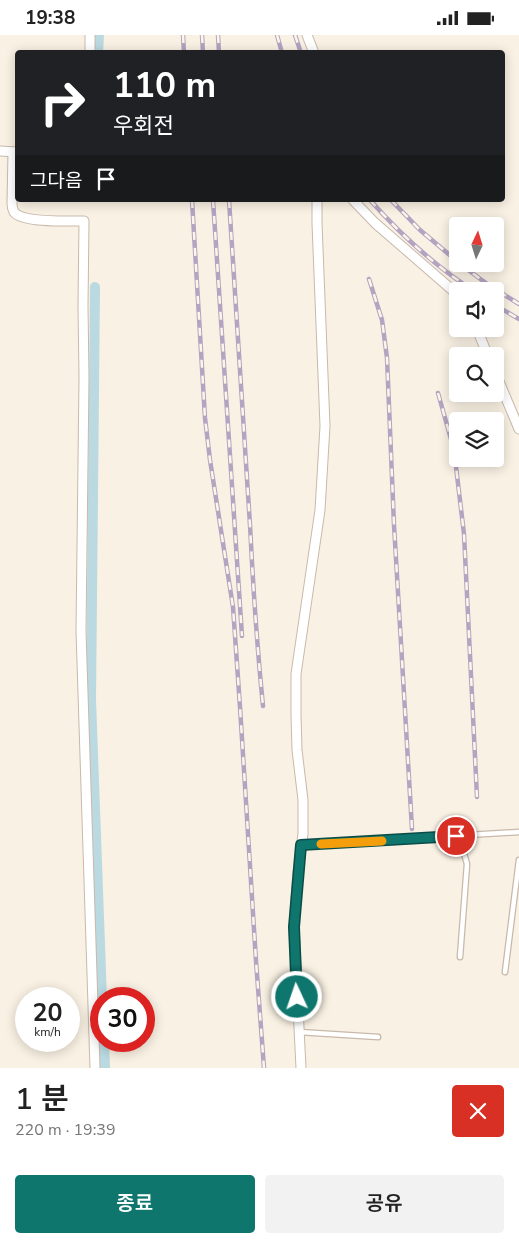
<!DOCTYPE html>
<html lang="ko">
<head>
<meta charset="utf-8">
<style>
  body { margin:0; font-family:"Nunito Sans","Noto Sans KR",sans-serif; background:#f2f2f2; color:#222; height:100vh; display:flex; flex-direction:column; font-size:19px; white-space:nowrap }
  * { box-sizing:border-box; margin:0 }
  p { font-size:16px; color:#767676 }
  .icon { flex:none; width:28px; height:28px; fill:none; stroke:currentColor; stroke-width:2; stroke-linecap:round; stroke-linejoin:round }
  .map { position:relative; height:1033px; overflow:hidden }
  .side { display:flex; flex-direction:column; background:#fff; flex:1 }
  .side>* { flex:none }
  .guide { position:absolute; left:15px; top:15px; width:490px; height:152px; border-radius:5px; box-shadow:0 2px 12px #0003; background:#202124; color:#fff; overflow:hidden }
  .needle { width:32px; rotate:4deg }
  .buttons { position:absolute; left:449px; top:182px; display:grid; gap:10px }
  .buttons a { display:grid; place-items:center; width:55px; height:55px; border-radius:5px; background:#fff; box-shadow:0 2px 12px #0003; font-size:25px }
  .speed { position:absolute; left:15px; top:952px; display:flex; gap:10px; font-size:25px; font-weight:700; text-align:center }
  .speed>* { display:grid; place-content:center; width:65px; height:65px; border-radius:50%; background:#fff; box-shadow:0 2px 12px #0003; line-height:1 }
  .speed small { font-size:12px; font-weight:400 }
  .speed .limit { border:8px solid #d22; background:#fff; color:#111 }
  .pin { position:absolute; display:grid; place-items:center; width:42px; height:42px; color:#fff; margin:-21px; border:2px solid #fff; border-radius:50%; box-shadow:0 1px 5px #0007 }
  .me { position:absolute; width:55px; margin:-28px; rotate:357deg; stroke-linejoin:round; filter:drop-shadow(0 0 4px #0008) }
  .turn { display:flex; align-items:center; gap:18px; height:105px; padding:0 15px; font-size:22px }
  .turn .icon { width:65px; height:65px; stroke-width:2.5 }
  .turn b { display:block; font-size:35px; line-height:42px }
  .then { display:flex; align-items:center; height:48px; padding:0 15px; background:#0003; gap:10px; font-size:19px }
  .round { display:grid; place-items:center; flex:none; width:52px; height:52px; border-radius:5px; background:#f2f2f2 }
  .head { display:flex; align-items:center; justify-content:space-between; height:85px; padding:0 15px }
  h1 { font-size:30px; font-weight:600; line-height:38px }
  .action { display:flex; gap:10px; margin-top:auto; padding:10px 15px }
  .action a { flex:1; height:58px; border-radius:5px; background:#0f766e; color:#fff; font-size:20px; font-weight:600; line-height:58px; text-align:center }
  .action a+a { background:#f2f2f2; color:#222 }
  .status { display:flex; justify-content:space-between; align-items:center; height:35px; padding:0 25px; background:#fff; direction:ltr }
  .status svg { height:14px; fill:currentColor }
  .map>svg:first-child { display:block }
</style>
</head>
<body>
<div class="status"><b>19:38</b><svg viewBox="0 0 49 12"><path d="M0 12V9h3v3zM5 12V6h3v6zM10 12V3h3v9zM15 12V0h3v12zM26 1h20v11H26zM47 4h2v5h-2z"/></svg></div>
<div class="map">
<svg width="519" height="1033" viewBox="0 0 519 1033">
  <rect width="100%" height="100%" fill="#f9f1e3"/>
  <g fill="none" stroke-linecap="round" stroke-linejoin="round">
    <g stroke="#bad9e0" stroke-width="10">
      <path d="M98,18L99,0"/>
      <path d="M95,252L91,665L102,964"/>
      <path d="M104,1006L105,1033"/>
    </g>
    <g stroke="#c8b9ab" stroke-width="7">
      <g id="service">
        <path d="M456,801L463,815L467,829L460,922"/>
        <path d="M301,810L519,797"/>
        <path d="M505,937L519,825"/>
        <path d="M299,997L378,1002"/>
      </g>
    </g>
    <g stroke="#c8b9ab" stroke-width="11">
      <g id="minor">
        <path d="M307,0L314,18"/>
        <path d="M90,18V0"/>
        <path d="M0,116L17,117"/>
        <path d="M13,117L12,169C12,172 13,175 14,177C22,188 70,186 84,186L83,271L84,343L81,596L95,1033"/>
        <path d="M353,165L375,188L458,260"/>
        <path d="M477,294L488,321"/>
        <path d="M495,337L519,394"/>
        <path d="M301,1033L294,892L298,837L303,799V765L297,715L296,680V639L320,475L325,391L317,188V165"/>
      </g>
    </g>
    <use href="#service" stroke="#fff" stroke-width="4.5"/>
    <use href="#minor" stroke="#fff" stroke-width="9"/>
    <g stroke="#b4a3c1" stroke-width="4.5">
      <g id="rail">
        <path d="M183,0L184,18"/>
        <path d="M202,0L203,18"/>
        <path d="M218,0L219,18"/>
        <path d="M277,0L282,18"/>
        <path d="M295,0L301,18"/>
        <path d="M192,165L205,383L210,425L233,572L240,672L256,926L264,1033"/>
        <path d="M213,165L242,601"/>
        <path d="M229,165C236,273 243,382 250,490C253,551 257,611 263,671"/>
        <path d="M370,165C401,200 435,231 474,256"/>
        <path d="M391,165L420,195L458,227"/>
        <path d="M460,229L490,251L519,269"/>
        <path d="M369,244L382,285L387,323L394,490L412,794"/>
        <path d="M495,270L519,284"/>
        <path d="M438,358L454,415L464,499L477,762"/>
      </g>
    </g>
    <use href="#rail" stroke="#fdf5e8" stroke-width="2.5" stroke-dasharray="8" stroke-linecap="butt"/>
  </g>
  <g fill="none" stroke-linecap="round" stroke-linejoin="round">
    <g stroke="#0a4d48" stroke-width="12">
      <path id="route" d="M297,962L294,892L301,810L456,801"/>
    </g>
    <use href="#route" stroke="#0f766e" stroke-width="9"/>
    <path stroke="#f59e0b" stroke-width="9" d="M321,809L382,806"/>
  </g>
</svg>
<div class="buttons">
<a><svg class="needle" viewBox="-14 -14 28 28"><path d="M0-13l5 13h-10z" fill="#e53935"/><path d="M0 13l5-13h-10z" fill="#767676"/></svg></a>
<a><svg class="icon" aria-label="sound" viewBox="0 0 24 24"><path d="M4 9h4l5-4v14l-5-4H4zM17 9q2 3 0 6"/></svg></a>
<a><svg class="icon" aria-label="search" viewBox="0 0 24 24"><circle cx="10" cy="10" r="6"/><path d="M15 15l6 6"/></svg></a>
<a><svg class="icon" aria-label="layers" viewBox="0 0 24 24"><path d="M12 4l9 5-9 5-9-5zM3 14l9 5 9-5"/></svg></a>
</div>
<div class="speed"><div>20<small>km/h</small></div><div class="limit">30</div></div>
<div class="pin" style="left:456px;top:801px;background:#d93025"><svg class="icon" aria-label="arrive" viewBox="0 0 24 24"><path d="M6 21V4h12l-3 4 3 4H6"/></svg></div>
<svg class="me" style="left:297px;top:962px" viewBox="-20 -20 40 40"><circle r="17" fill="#0f766e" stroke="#fff" stroke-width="3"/><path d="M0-11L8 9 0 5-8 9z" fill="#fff"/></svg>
<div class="guide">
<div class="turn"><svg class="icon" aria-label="right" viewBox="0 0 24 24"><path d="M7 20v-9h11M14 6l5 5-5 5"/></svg><div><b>110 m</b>우회전</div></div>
<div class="then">그다음<svg class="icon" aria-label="arrive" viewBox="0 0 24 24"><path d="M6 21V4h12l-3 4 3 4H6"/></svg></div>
</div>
</div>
<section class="side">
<div class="head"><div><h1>1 분</h1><p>220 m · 19:39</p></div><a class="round" style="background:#d93025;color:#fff"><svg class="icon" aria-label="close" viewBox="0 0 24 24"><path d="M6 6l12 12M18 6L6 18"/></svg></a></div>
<div class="action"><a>종료</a><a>공유</a></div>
</section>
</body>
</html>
